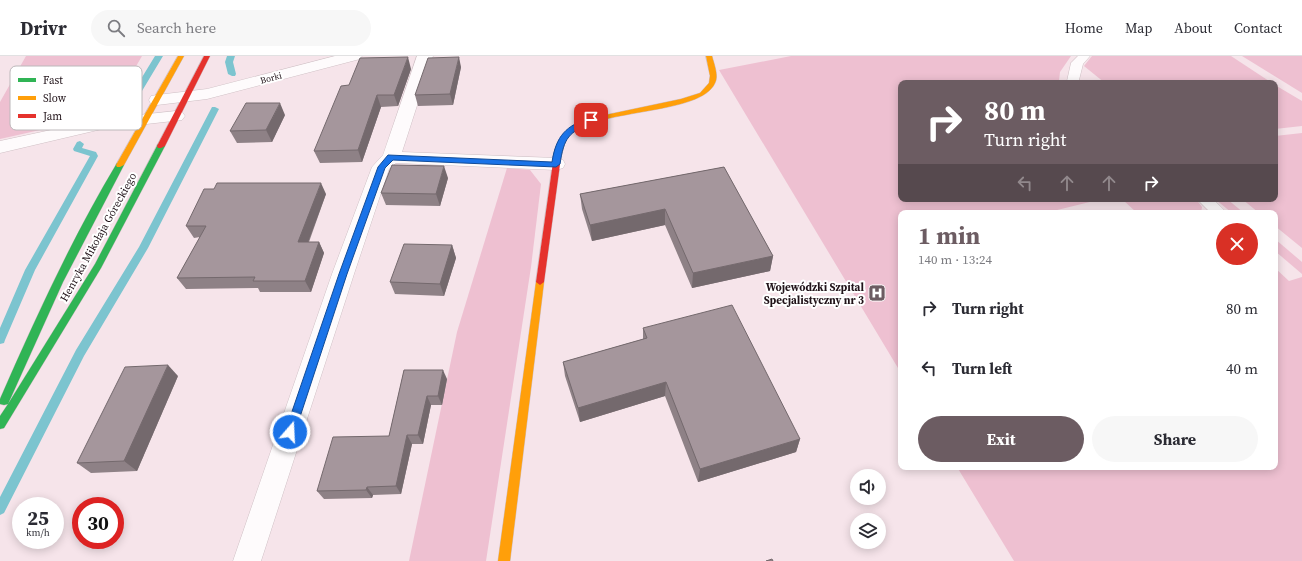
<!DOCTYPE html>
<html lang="en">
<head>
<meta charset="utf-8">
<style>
  body { margin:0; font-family:"Source Serif 4",serif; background:#f7f7f7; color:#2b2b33; height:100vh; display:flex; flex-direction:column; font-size:15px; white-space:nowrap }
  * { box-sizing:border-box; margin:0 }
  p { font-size:13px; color:#7c7c81 }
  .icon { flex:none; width:22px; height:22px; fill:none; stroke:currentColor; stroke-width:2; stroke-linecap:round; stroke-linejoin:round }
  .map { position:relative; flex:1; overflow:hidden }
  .details { position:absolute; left:898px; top:154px; width:380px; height:260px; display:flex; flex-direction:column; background:#fff; border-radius:8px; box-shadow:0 2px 10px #0003 }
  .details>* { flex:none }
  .hud { position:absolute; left:898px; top:24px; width:380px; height:122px; border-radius:8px; box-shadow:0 2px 10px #0003; background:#6c5c62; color:#fff; overflow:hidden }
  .controls { position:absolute; left:850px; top:413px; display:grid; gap:8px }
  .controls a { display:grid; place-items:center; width:36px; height:36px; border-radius:50%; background:#fff; box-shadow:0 2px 10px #0003; font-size:20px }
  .speed { position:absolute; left:12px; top:441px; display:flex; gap:8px; font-size:20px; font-weight:700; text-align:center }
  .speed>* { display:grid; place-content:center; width:52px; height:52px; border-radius:50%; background:#fff; box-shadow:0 2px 10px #0003; line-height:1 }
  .speed small { font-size:10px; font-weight:400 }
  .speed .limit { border:6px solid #d22; background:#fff; color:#111 }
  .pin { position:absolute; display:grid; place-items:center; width:34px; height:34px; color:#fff; margin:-17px; border-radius:8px; box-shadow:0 2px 6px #0006 }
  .me { position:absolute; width:44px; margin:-22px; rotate:19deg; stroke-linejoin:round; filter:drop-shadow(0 0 3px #0008) }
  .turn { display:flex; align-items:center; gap:14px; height:84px; padding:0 20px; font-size:18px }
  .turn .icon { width:52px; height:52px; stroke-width:2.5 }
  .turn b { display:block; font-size:28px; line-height:34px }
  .lanes { display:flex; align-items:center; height:38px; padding:0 20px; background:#0003; justify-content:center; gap:20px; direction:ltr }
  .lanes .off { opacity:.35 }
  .round { display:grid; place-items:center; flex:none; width:42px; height:42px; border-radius:21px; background:#f7f7f7 }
  .summary { display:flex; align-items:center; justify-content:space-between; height:68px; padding:0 20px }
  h1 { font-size:24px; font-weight:700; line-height:30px; color:#6c5c62 }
  .cta { display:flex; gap:8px; margin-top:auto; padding:8px 20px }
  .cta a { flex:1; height:46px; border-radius:24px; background:#6c5c62; color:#fff; font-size:16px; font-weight:700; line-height:46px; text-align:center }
  .cta a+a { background:#f7f7f7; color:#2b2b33 }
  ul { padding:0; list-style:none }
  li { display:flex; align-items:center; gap:12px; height:60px; padding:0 20px }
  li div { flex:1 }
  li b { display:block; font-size:15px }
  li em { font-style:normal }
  header { display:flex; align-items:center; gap:24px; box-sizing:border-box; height:56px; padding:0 20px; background:#fff; border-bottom:1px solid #e1e1e2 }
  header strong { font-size:19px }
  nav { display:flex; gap:22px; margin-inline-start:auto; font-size:14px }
  .search { width:280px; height:36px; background:#f7f7f7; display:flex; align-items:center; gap:10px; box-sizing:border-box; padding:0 14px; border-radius:22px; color:#7c7c81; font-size:15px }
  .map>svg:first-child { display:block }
</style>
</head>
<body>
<header>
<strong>Drivr</strong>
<div class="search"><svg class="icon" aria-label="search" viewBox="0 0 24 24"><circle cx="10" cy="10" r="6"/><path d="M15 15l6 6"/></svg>Search here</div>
<nav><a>Home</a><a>Map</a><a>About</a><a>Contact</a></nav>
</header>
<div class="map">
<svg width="1302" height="505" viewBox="0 0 1302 505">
  <rect width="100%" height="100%" fill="#f6e4ea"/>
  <g fill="#eec0d1">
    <path d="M26,0H142L131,19L59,64L58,70L0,83V46Z"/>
    <path d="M791,0H1071L1060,16L1059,25L1062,27H901V143H1102L1045,157H901V317L719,14Z"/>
    <path d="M1092,0H1231L1272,27H1105L1084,10Z"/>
    <path d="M1242,0H1302V37Z"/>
    <path d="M1275,29L1302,45V70L1275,73Z"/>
    <path d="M1302,77V192L1275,170V157H1259L1242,143H1275V80Z"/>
    <path d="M507,112L530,114L541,128L531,211L486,505H409L457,276Z"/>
    <path d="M1122,143H1196L1202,151L1201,157H1137Z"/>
    <path d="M1215,143H1227L1244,157H1232Z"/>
    <path d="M1275,183L1302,206V218L1275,195Z"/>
    <path d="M1275,212L1289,225L1302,221V505H1014L957,411H1275Z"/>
  </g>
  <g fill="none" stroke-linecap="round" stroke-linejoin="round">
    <g fill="#7cc4cf" fill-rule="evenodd">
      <path d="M155,0H163L139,40L106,51L104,56H98L97,54L100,48L133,36Z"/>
      <path d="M227,0H235L233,6L236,18L235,20H232L228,18L225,6Z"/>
      <path d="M212,51H215L219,53L148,192L84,300L4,457L0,459V441L76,294L139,191Z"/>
      <path d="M80,85L84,88L82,92L96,96L98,100L35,214L5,284L4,287L0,288V272L25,214L90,100L74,95L73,93L77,86Z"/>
    </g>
    <g stroke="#cfc0c5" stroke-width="1">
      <g id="lane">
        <path d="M1078,0H1090L1083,8L1079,24L1081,27H1068L1067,25L1071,7Z"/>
        <path d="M1197,143H1213L1227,157H1211Z"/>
      </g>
    </g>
    <g stroke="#cfc0c5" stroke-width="1">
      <g id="street">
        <path d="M335,0H362L360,3L207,43L157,49L151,48L149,44L151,40L157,39L207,33Z"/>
        <path d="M417,0H433L402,96L556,102L563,104L565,108L563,112L556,114L396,107L389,113L354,218L261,505H233L332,218L372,111L383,99Z"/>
        <path d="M176,55L182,56L185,60L182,64L102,73L0,97V85L102,63Z"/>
      </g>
    </g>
    <g stroke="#cfc0c5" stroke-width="1">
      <path id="fast" d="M158,88H161L165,90L101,212L4,372L0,373V360L8,348L4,349L0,348V343C35,263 72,182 117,107H123L124,109L63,226L8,348L95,208Z"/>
    </g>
    <g stroke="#cfc0c5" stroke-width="1">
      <g id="slow">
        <path d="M178,0H184L124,109L120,111H117L116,109Z"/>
        <path d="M706,0H712C714,8 719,20 715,27C701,59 601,52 571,78C563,85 564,94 560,103H554L553,101C557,80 571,68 591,62L681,43L700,37L709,27L710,20Z"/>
        <path d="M540,223L544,226L510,505H498L536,226Z"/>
      </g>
    </g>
    <g stroke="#cfc0c5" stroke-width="1">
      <g id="jam">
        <path d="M204,0H210L165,90L161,92H158L157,90Z"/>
        <path d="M554,99H557L561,101L544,226L540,229L536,226Z"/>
      </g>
    </g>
    <use href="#lane" fill="#fefbfc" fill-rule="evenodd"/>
    <use href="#street" fill="#fefbfc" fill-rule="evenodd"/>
    <use href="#fast" fill="#30b455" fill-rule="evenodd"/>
    <use href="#slow" fill="#ff9f0a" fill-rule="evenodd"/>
    <use href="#jam" fill="#e5322d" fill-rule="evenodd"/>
  </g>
  <g fill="#8e8186">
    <path d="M461,11L453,49L418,50L415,39Z"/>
    <path d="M411,13L398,50L381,51L362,106L320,107L314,95L349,29Z"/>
    <path d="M285,59L272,86L237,87L230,75Z"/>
    <path d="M724,111L773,200L770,215L692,232L665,169L592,185L582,153L580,138Z"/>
    <path d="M448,122L440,150L386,149L381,137Z"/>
    <path d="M326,138L309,186H319L324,197L311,236H260L258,232L186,233L177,222L200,181L194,182L186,170Z"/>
    <path d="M452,189L456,202L444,240L395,238L390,226Z"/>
    <path d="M643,272L800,383L796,396L698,426L665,340L580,366L565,320L563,306L643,283Z"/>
    <path d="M404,314L447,323L442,349H431L423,388H412L401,438L373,439L372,442L324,443L317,435L389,380Z"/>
    <path d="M178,320L137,415L91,417L77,407Z"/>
  </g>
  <g fill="#74696d">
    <path d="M408,1L411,13L398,50L394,39Z"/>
    <path d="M459,1L461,11L453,49L450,38Z"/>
    <path d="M377,39L381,51L362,106L358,94Z"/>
    <path d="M280,47L285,59L272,86L266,74Z"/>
    <path d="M444,110L448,122L440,150L436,138Z"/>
    <path d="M321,127L326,138L304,197L298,186Z"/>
    <path d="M665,153V169L592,185L590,169Z"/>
    <path d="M319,186L324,197L311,236L305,225Z"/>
    <path d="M452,189L456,202L444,240L440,228Z"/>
    <path d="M773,200L770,215L692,232L693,217Z"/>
    <path d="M168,309L178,320L137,415L124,405Z"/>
    <path d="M443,314L447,323L442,349L438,340Z"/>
    <path d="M666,326L665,340L580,366L578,352Z"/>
    <path d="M427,340L431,349L423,388L418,379Z"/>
    <path d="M407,379L412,388L401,438L396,430Z"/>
    <path d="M800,383L796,396L698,426L700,413Z"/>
    <path d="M367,431L373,439L372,442L366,434Z"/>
  </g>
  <g fill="#a5969c" stroke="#74696d">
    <path d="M408,1L394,39H377L358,94L314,95L341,30L349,29L360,2Z"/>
    <path d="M459,1L450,38L415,39L428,2Z"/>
    <path d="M246,47H280L266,74L230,75Z"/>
    <path d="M392,109L444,110L436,138L381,137Z"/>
    <path d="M724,111L773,200L693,217L665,153L590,169L580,138Z"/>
    <path d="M217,127H321L298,186H319L305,225H253L255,221L177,222L206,170H186L204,133H214Z"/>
    <path d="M404,188L452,189L440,228L390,226Z"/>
    <path d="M732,249L800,383L700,413L666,326L578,352L563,306L647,282L643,272Z"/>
    <path d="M168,309L124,405L77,407L125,311Z"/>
    <path d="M404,314H443L438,340H427L418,379H407L396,430L367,431L366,434L317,435L333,381L389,380Z"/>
    <path d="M772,503L773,505H766Z"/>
  </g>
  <path fill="#1a73e8" stroke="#114b97" d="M591,62L595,64L594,66C568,76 564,82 560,108L556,111L393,104L385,112L347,218L295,376L294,379L290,381L287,379L285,376L339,218L378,111L388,99L552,106C556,80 566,69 591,62Z"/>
  <defs>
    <g id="hospital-square" transform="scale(0.9)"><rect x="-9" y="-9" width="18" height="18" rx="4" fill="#6c5c62" stroke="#fff"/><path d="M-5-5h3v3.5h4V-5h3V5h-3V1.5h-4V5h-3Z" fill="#fff"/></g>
  </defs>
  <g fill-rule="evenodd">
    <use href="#hospital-square" x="877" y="237"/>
  </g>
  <g text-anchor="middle" stroke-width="4" stroke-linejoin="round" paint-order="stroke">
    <g font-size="9" fill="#211319" stroke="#fff">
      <text transform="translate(271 22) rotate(-15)" y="3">Borki</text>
    </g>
    <g font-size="11" fill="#211319" stroke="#fff">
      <text transform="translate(98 181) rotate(-61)" y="4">Henryka Mikołaja Góreckiego</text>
    </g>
    <g font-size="11" font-weight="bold" fill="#211319" stroke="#fff" text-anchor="end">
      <text x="864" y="235">Wojewódzki Szpital<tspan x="864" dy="13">Specjalistyczny nr 3</tspan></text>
    </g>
  </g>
  <rect x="10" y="10" width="132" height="64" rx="6" fill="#fff" stroke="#bcb8ba" stroke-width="1"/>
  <rect x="18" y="22" width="18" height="4" fill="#30b455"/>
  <rect x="18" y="40" width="18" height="4" fill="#ff9f0a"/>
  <rect x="18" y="58" width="18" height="4" fill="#e5322d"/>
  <g font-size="11" fill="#211319">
    <text x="43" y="28">Fast</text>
    <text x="43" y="46">Slow</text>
    <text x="43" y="64">Jam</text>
  </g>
</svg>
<div class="controls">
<a><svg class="icon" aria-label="sound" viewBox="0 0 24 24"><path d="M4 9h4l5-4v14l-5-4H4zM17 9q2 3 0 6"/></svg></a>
<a><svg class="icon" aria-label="layers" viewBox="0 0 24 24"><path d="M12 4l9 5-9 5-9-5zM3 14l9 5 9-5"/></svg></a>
</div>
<div class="speed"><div>25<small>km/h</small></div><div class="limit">30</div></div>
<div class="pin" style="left:591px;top:64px;background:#d93025"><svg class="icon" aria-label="arrive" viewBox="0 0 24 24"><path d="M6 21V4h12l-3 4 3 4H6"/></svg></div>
<svg class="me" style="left:290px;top:376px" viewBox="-20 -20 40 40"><circle r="17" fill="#1a73e8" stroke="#fff" stroke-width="3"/><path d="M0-11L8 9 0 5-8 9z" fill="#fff"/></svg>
<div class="hud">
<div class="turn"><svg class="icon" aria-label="right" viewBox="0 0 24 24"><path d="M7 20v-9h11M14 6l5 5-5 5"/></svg><div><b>80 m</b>Turn right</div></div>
<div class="lanes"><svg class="icon off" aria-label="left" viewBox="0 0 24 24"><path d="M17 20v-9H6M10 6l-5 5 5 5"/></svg><svg class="icon off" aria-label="ahead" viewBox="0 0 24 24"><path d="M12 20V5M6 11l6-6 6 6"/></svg><svg class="icon off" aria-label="ahead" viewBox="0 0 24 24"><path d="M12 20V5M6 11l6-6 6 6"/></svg><svg class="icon" aria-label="right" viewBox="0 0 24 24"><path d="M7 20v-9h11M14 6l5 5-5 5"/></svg></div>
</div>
<section class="details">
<div class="summary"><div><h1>1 min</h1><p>140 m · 13:24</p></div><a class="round" style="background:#d93025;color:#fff"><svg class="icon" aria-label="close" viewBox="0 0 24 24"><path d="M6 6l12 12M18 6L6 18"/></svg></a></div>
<ul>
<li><svg class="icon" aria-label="right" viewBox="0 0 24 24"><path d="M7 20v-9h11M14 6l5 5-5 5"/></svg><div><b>Turn right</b></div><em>80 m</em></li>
<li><svg class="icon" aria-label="left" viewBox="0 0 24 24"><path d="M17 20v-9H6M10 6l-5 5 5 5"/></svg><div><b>Turn left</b></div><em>40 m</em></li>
</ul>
<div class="cta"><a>Exit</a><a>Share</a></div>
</section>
</div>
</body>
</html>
